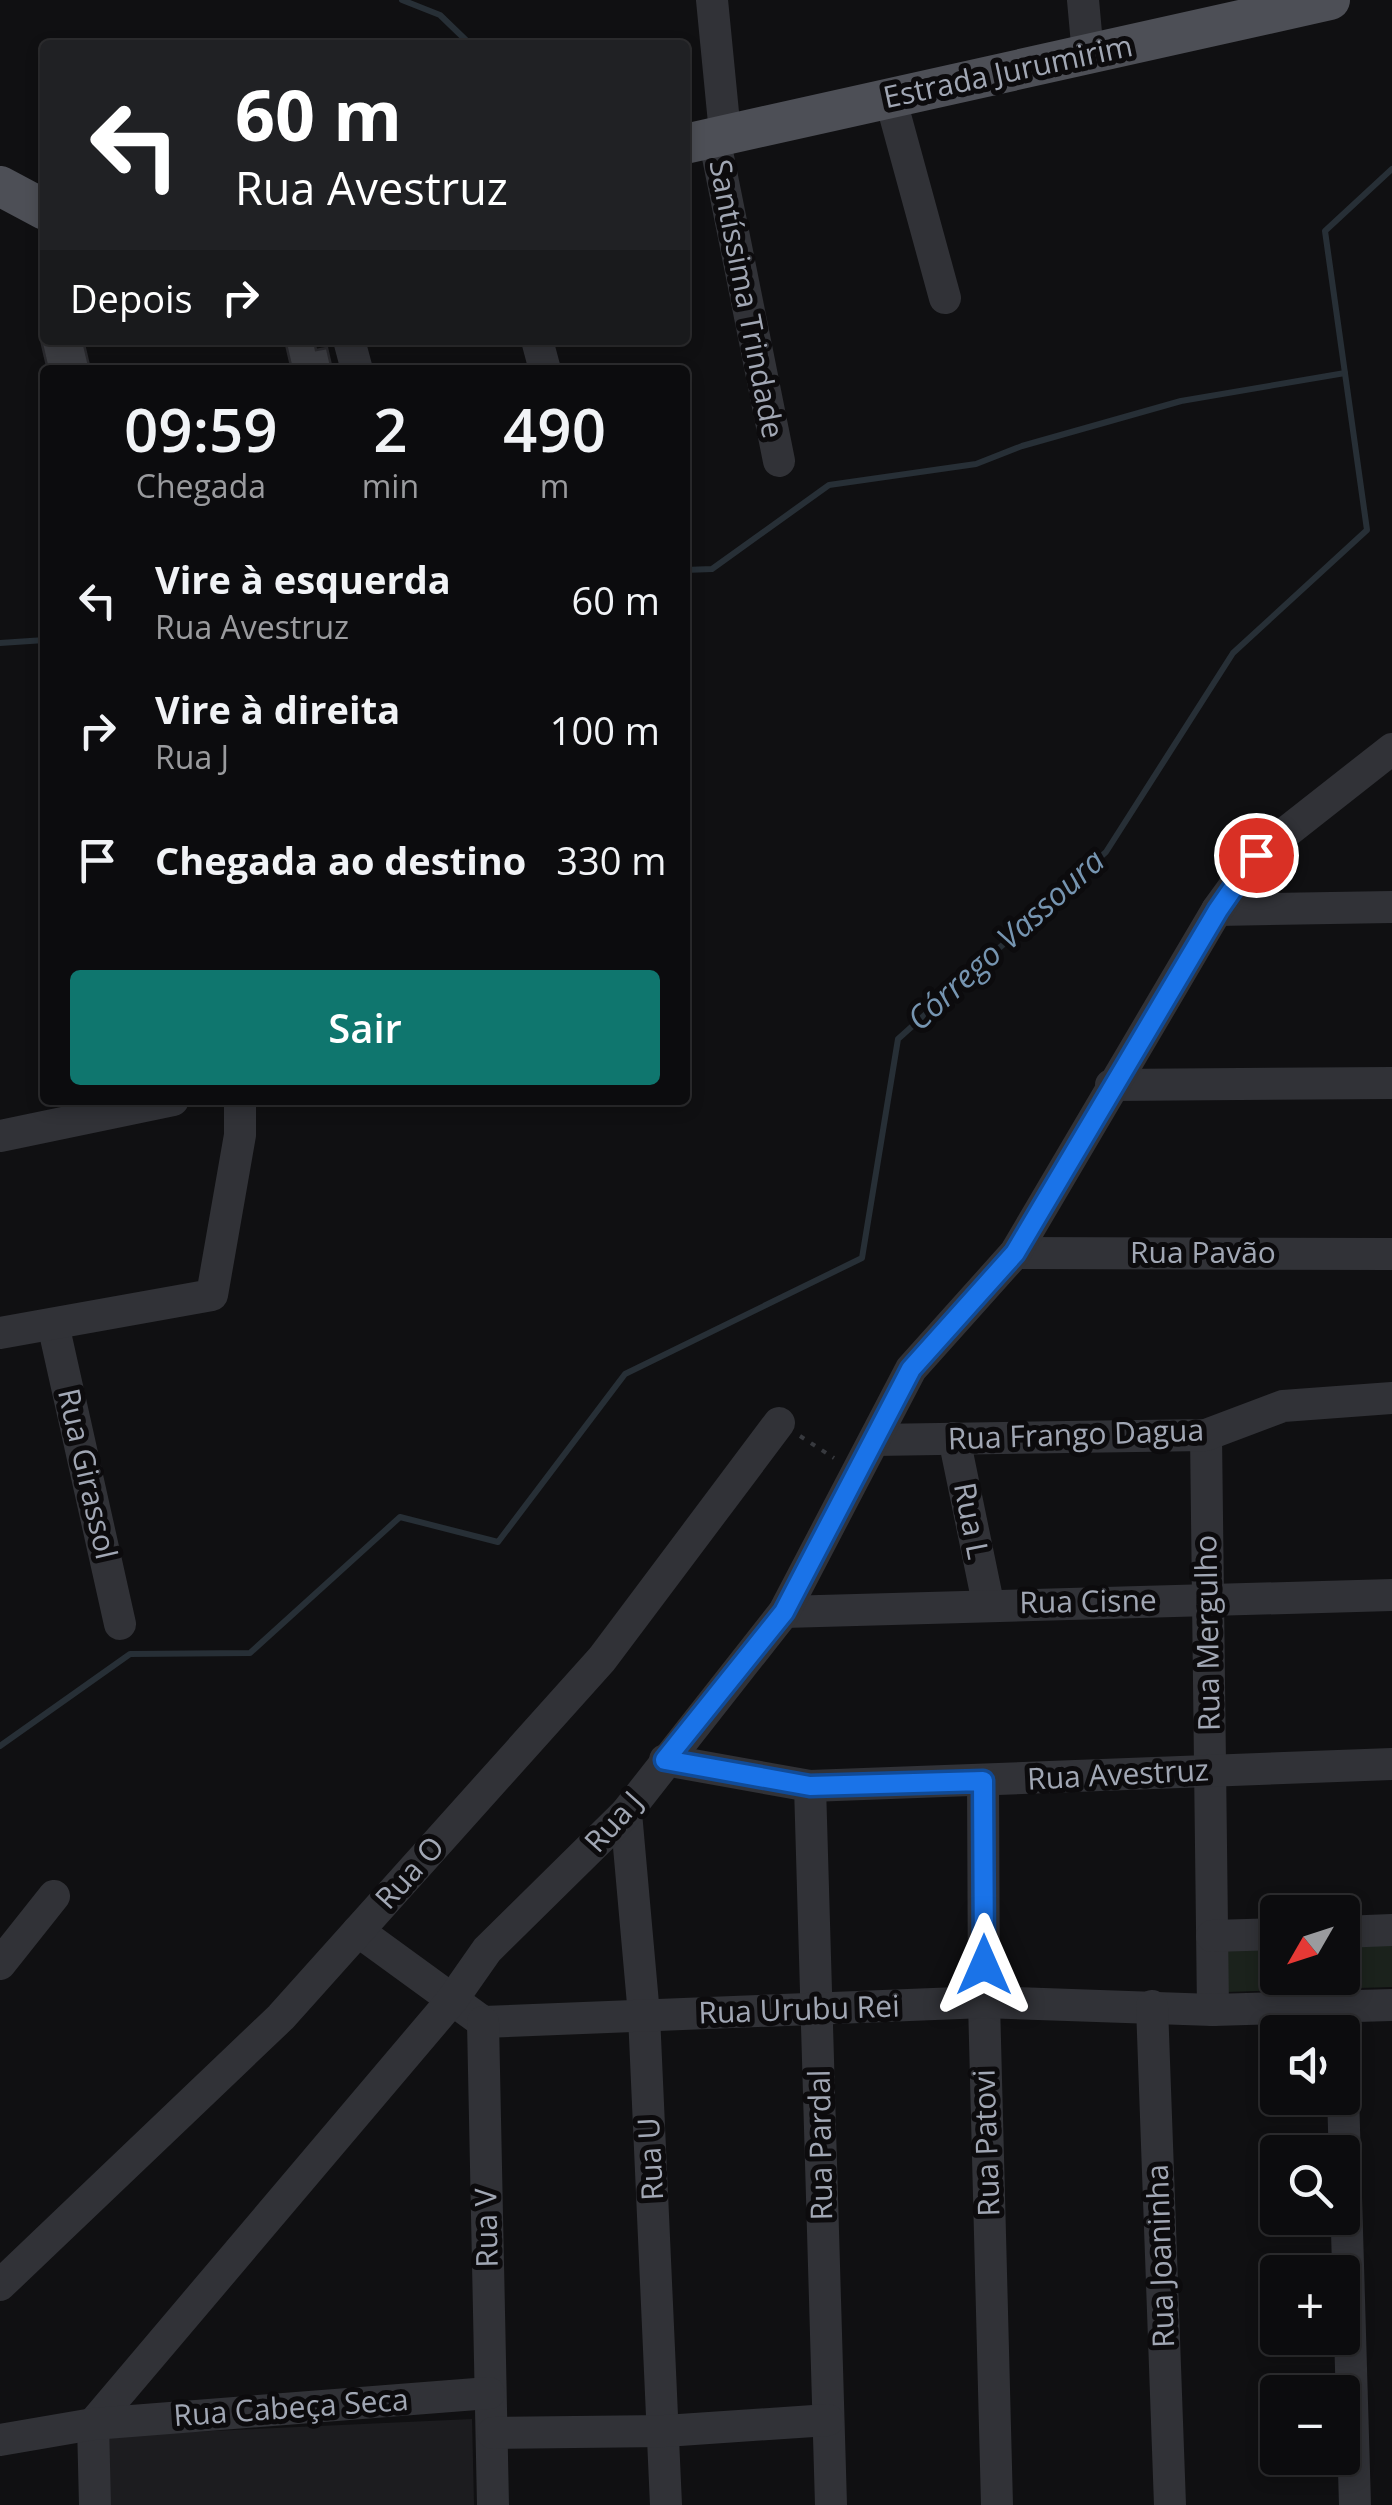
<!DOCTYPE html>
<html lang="pt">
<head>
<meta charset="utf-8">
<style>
  body { margin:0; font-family:"Open Sans",sans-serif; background:#151517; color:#f1f3f6; height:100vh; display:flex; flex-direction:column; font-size:38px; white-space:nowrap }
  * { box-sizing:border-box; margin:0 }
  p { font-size:32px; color:#9a9b9e }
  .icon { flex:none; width:55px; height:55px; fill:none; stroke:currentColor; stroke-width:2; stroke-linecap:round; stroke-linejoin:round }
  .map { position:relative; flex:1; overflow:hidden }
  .drawer { position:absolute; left:40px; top:365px; width:650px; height:740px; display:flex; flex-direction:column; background:#0c0c0e; border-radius:10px; box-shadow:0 5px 15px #0003,0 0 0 2px #2c2c2e }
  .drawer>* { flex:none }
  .top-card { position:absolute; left:40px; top:40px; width:650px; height:305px; border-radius:10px; box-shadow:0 5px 15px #0003,0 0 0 2px #2c2c2e; background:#202124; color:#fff; overflow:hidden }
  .needle { width:65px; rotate:231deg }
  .tools { position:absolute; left:1260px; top:1895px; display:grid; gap:20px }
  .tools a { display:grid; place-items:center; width:100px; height:100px; border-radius:10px; background:#0c0c0e; box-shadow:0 5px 15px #0003,0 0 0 2px #2c2c2e; font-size:50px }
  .pin { position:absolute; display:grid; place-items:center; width:85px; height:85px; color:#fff; margin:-42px; border:5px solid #fff; border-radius:50%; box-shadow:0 2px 10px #0007 }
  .me { position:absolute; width:110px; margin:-55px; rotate:0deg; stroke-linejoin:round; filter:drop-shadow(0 0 8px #0008) }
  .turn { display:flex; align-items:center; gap:35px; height:210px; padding:0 30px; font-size:45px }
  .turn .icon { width:130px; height:130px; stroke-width:2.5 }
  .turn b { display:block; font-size:70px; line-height:85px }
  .then { display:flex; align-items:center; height:95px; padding:0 30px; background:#0003; gap:20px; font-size:38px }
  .eta { display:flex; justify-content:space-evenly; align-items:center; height:170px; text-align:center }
  .eta b { font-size:60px; font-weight:600; line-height:70px }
  .primary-button { display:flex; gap:20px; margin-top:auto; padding:20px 30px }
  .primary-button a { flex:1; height:115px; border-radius:10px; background:#0f766e; color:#fff; font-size:40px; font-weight:600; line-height:115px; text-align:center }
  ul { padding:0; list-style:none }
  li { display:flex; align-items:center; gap:30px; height:130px; padding:0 30px }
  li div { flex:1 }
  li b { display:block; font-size:38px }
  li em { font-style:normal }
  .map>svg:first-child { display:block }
</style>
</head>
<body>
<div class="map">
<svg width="1392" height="2505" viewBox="0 0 1392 2505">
  <rect width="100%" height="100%" fill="#101012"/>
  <path fill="#1c1c1f" d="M472,2419L474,2505H106L103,2436Z"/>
  <path fill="#1b221c" d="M1392,1941V1987L1226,1992V1945L1277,1944L1278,1978H1342L1343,1942Z"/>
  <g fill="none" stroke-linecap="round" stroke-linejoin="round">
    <g stroke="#272f36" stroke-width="6">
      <path d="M402,0L440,15L471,45"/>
      <path d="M685,570L712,569L829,485L976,464L1022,446L1181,401L1345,373"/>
      <path d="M0,643L45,640"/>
      <path d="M0,1746L130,1654L250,1653L400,1517L498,1542L625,1374L862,1258L898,1039L1106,852L1233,653L1367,530L1325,231L1392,169"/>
    </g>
  </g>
  <g fill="#3c3d42" stroke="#2a2a2e" stroke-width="2.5">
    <path d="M41,340H83L90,370H48Z"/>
    <path d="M285,340H314L316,350L327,348L332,370H292Z"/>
  </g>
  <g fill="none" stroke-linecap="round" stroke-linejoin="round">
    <path stroke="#37393e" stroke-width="4" stroke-dasharray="5 8" stroke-linecap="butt" d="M800,1436L834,1458"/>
    <g stroke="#313237" stroke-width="32">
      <path d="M712,0L725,133"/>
      <path d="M1083,0L1088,55"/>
      <path d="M890,97L945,298"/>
      <path d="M714,137L779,461"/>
      <path d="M349,340L357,370"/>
      <path d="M537,340L545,370"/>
      <path d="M1217,910L1392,907"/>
      <path d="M1111,1085L1392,1083"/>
      <path d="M0,1136L173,1100"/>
      <path d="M1015,1253L1392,1254"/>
      <path d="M53,1324L120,1624"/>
      <path d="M0,1333L212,1295L240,1135V1100"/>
      <path d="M1206,1435L1213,2010"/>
      <path d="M954,1438L988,1603"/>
      <path d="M875,1440L1206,1435L1283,1406L1392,1398"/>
      <path d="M784,1612L1392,1595"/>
      <path d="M665,1760L810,1786L1392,1764"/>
      <path d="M983,1781L984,2002L997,2505"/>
      <path d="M810,1786L831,2505"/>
      <path d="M626,1813L644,2015L666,2505"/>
      <path d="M358,1931L483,2022L984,2002L1213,2010L1392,2005"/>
      <path d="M1342,1932L1392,1930"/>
      <path d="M1212,1936L1278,1934"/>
      <path d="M0,1964L54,1896"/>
      <path d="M1152,2006L1170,2505"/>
      <path d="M483,2022L493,2505"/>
      <path d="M1342,2060L1355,2505"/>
      <path d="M0,2285L281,2017L602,1659L779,1423"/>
      <path d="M93,2424L452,2000L487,1950L626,1813L784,1612L911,1369L1015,1253L1217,910L1257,855L1392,749"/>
      <path d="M93,2424L95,2505"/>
      <path d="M493,2433L665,2431L828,2420"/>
      <path d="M0,2440L93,2424L489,2393"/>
    </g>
    <g stroke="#4d4f56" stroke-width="40">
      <path d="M685,144L1330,0"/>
      <path d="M0,186L45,210"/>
    </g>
  </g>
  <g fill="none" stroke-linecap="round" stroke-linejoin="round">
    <g stroke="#114b97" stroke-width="25">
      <path id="route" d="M984,1965L983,1781L810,1786L665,1760L784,1612L911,1369L1015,1253L1218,910L1256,855"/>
    </g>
    <use href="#route" stroke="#1a73e8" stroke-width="18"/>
  </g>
  <g text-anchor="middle" stroke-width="10" stroke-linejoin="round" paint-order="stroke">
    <g font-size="30" fill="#a1a7b4" stroke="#0c0b0d">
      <text transform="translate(1008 72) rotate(-12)" y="10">Estrada Jurumirim</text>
      <text transform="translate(746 299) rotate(79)" y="10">Santíssima Trindade</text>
      <text x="1203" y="1263">Rua Pavão</text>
      <text transform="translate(1076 1435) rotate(-2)" y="10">Rua Frango Dagua</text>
      <text transform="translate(87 1474) rotate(77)" y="10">Rua Girassol</text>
      <text transform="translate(971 1521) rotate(79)" y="10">Rua L</text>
      <text transform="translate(1088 1602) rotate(-1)" y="10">Rua Cisne</text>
      <text transform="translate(1208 1633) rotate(-91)" y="10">Rua Mergulho</text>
      <text transform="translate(1118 1775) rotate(-3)" y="10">Rua Avestruz</text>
      <text transform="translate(614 1822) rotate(-48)" y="10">Rua J</text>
      <text transform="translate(410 1873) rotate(-48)" y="10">Rua O</text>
      <text transform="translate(799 2010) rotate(-2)" y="10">Rua Urubu Rei</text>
      <text transform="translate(987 2143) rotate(-92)" y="10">Rua Patovi</text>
      <text transform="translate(821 2145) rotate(-91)" y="10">Rua Pardal</text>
      <text transform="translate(651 2159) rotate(-93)" y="10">Rua U</text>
      <text transform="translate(487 2228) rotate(-91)" y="10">Rua V</text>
      <text transform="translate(1161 2256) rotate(-92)" y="10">Rua Joaninha</text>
      <text transform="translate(291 2408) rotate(-4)" y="10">Rua Cabeça Seca</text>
    </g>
    <g font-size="32" font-style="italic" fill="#7695b1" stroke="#0c0b0d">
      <text transform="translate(1006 940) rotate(-42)" y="11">Córrego Vassoura</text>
    </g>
  </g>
</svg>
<div class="tools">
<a><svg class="needle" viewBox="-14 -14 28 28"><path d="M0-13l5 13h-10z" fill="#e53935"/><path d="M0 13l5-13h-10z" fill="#9a9b9e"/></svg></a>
<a><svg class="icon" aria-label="sound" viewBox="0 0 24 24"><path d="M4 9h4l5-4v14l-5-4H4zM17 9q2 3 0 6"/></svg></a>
<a><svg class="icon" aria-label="search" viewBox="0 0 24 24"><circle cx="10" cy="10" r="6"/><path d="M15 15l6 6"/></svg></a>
<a>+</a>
<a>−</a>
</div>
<div class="pin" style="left:1256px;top:855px;background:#d93025"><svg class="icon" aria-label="arrive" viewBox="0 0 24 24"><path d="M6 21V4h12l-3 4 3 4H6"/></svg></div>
<svg class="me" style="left:984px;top:1965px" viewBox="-20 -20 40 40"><path d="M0-17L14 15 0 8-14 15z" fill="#1a73e8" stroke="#fff" stroke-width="4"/></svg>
<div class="top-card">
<div class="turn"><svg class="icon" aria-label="left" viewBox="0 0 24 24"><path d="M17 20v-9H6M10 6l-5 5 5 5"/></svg><div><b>60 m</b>Rua Avestruz</div></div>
<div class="then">Depois<svg class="icon" aria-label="right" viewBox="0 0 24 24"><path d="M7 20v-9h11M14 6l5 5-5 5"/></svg></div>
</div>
<section class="drawer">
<div class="eta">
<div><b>09:59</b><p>Chegada</p></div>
<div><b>2</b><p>min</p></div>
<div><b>490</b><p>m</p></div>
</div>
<ul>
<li><svg class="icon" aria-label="left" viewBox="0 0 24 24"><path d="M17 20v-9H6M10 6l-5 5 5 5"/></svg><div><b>Vire à esquerda</b><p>Rua Avestruz</p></div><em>60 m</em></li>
<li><svg class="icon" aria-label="right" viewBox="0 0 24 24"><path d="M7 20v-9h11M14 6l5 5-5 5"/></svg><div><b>Vire à direita</b><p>Rua J</p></div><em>100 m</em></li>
<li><svg class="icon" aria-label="arrive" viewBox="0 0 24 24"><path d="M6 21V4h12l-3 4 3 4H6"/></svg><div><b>Chegada ao destino</b></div><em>330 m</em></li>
</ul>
<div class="primary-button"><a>Sair</a></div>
</section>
</div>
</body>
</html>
